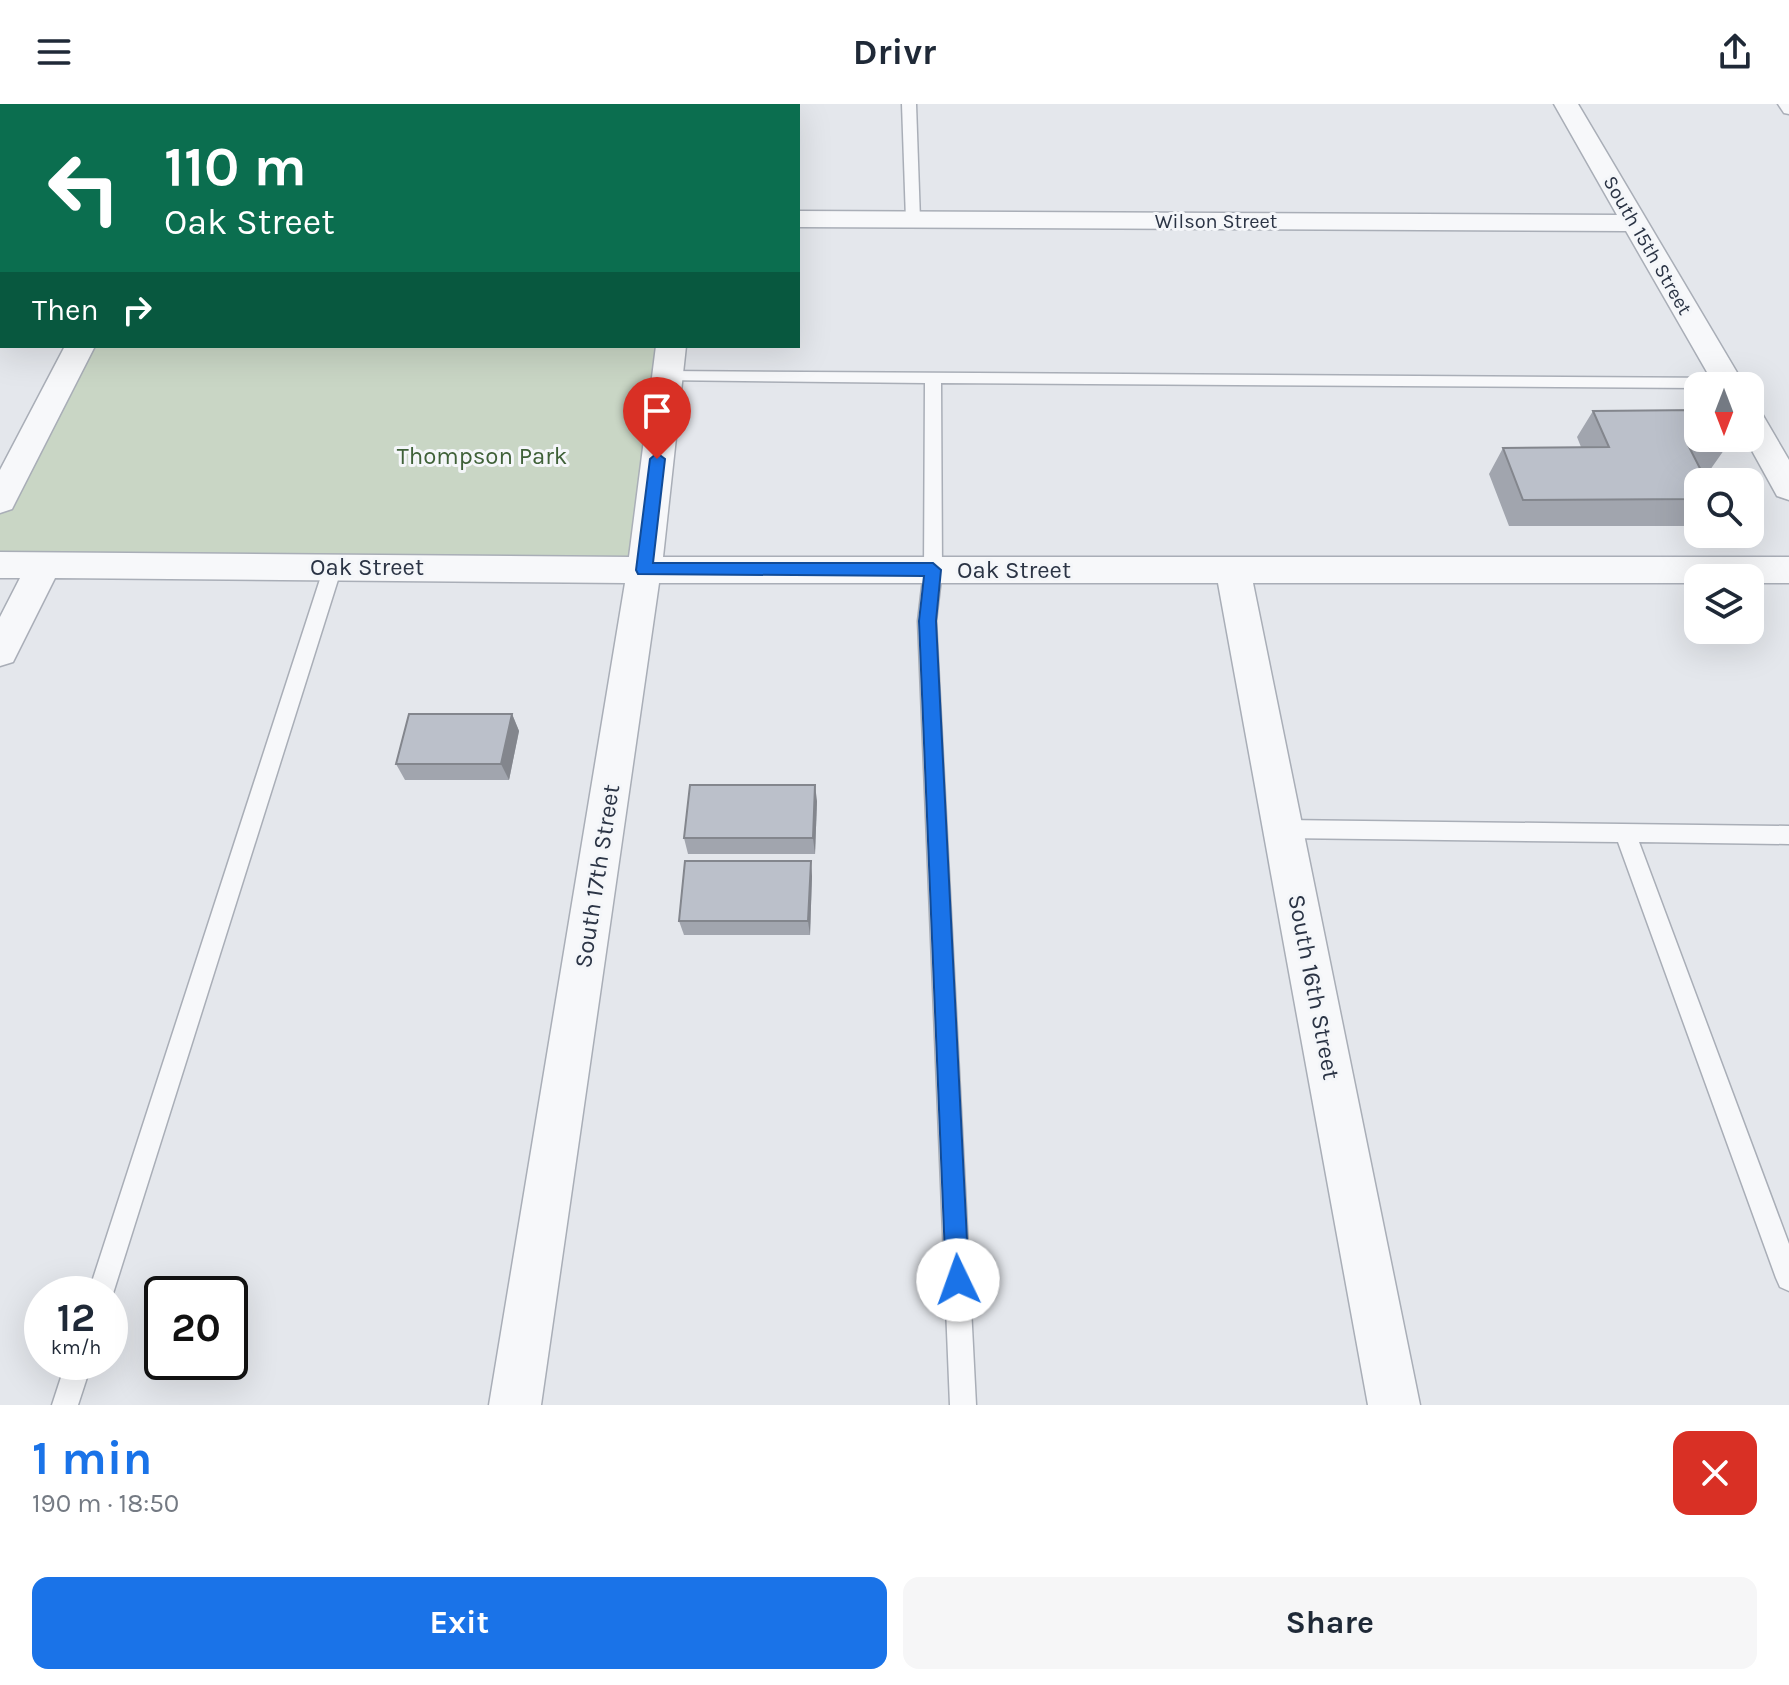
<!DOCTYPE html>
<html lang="en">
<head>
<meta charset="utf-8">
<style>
  body { margin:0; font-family:Karla,sans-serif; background:#f6f6f7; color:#1f2937; height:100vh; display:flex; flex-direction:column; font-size:30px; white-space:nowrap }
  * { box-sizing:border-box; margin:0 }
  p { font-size:26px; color:#747a83 }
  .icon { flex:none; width:44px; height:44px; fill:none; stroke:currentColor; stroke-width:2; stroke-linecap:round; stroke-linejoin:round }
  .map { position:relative; height:1301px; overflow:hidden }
  .side { display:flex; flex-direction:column; background:#fff; flex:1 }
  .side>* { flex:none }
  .guide { position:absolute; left:0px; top:0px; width:800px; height:244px; box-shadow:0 8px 32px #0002; background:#0b6e4f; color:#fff; overflow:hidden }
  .needle { width:52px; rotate:180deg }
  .tools { position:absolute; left:1684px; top:268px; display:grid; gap:16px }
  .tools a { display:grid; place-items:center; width:80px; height:80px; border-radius:16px; background:#fff; box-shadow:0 8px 32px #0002; font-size:40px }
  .speed { position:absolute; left:24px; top:1172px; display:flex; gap:16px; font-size:40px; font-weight:700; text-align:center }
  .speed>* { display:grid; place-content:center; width:104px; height:104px; border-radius:50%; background:#fff; box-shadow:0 8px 32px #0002; line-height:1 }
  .speed small { font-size:20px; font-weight:400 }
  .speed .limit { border:4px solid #111; border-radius:12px; background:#fff; color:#111 }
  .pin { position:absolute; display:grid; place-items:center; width:68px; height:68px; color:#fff; margin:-82px -34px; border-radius:50% 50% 50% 0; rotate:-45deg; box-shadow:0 0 8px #0007 }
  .pin .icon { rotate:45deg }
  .me { position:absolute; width:88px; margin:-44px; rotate:357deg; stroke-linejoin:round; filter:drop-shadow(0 0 6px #0008) }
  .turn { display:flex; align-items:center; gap:28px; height:168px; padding:0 32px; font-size:36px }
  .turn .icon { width:104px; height:104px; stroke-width:2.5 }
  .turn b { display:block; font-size:56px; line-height:68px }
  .then { display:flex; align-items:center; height:76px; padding:0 32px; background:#0003; gap:16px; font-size:30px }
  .round { display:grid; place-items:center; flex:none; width:84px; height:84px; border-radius:16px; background:#f6f6f7 }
  .summary { display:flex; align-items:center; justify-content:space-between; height:136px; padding:0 32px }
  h1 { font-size:48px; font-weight:700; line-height:60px; color:#1a73e8 }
  .cta { display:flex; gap:16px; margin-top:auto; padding:16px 32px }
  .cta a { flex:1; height:92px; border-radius:16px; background:#1a73e8; color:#fff; font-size:32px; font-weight:700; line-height:92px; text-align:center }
  .cta a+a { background:#f6f6f7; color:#1f2937 }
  header { display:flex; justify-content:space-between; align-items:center; height:104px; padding:0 32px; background:#fff; font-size:36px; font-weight:700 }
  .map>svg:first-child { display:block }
</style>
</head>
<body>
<header><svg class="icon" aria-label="menu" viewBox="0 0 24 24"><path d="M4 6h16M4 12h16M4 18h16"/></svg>Drivr<svg class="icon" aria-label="share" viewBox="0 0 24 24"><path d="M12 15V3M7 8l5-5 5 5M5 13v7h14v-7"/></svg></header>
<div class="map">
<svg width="1789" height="1301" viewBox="0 0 1789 1301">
  <rect width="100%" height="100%" fill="#e4e7ec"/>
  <path fill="#c9d6c5" d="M80,242H672L644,466L0,461V397Z"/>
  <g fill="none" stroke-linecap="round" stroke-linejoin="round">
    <g stroke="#a9aeb7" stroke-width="3">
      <g id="service">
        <path d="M9,0H23L7,2Z"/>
        <path d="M902,0H916L920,116L913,120L906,116Z"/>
        <path d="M1778,0H1789V10L1784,9Z"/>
        <path d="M2,15V25L0,26V16Z"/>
        <path d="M667,267L1729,274L1737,279L1735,282L1698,284L941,279L942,466L936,517L976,1301H950L918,517L924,466L925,279L661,276L659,272Z"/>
        <path d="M333,456L342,463L110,1199V1190H88L324,463Z"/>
        <path d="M1283,716L1789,722V740L1639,738L1789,1140V1187L1780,1183L1776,1174L1618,738L1283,734L1276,731L1273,725L1276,719Z"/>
        <path d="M66,1258H92L78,1301H52Z"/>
      </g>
    </g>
    <g stroke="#a9aeb7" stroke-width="3">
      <g id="minor">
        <rect x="692" y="0" width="24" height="2"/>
        <path d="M1554,0H1578L1745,282H1715L1626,127L798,123V107L1617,111Z"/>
        <path d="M65,242H95L16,397L12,405L0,409V366Z"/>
        <path d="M656,242H686L663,453H1789V479H1750V474H1698V479H1253L1420,1301H1368L1218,479H659L541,1301H489L625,479L55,474L13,558L0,562V513L20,474H0V448L629,453Z"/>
        <path d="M1750,305L1761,308L1789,356V396L1777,392L1745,334H1750Z"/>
      </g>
    </g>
    <use href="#service" fill="#f7f8fa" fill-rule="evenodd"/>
    <use href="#minor" fill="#f7f8fa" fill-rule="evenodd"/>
  </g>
  <g fill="#a1a5ae">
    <rect x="0" y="113" width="2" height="49"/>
    <path d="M0,190H2V242H22H0Z"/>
    <path d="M1593,307L1729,339L1710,366H1700L1698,378V419L1696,422H1509L1489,370L1503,344L1581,343L1577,333Z"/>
    <path d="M512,610L519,627L509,676H405L396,660Z"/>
    <path d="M817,697L815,750H688L684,734Z"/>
    <path d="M812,772L810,831H684L679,817Z"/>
  </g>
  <g fill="#83868d">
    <path d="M389,0H403L402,2H388Z"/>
    <path d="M512,610L519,627L509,676L501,660Z"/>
    <path d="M815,681L817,697L815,750L813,734Z"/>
    <path d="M811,757L812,772L810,831L808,817Z"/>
  </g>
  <g fill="#bbc0ca" stroke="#83868d" stroke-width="2">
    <path d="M235,0H282L281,2H234Z"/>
    <path d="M291,0H334L333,2H290Z"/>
    <path d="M345,0H389L388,2H344Z"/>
    <rect x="0" y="113" width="2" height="31"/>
    <rect x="0" y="190" width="2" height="34"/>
    <path d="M1698,306V334H1726L1729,339H1687L1707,378H1698V395L1523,396L1503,344L1609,343L1593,307Z"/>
    <path d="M409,610H512L501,660H396Z"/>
    <path d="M690,681H815L813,734H684Z"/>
    <path d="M685,757H811L808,817H679Z"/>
  </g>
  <path fill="#1a73e8" stroke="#114b97" stroke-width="2" d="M657,349L665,355L653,459H933L941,466L936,517L969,1176L966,1184L958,1187L949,1184L946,1176L919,517L924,472L638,470L636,466L650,355Z"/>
  <g text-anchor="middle" stroke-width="6" stroke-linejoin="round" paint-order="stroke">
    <g font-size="20" fill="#2b3445" stroke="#f4f6f9">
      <text x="1216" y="124">Wilson Street</text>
      <text transform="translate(1648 141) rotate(60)" y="7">South 15th Street</text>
    </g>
    <g font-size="24" fill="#3f6138" stroke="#f4f6f9">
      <text x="482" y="360">Thompson Park</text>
    </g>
    <g font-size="24" fill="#2b3445" stroke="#f4f6f9">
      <text x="367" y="471">Oak Street</text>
      <text x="1014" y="474">Oak Street</text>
      <text transform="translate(597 772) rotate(-81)" y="8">South 17th Street</text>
      <text transform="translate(1314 883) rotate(79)" y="8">South 16th Street</text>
    </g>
  </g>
</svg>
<div class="tools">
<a><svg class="needle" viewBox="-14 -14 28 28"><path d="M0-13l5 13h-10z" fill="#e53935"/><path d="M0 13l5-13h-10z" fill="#747a83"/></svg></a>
<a><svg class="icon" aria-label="search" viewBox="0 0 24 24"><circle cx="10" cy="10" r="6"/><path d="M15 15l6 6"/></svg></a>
<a><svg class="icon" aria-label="layers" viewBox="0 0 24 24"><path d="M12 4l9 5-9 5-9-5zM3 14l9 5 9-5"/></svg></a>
</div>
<div class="speed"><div>12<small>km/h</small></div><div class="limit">20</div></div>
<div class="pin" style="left:657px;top:355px;background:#d93025"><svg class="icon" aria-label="arrive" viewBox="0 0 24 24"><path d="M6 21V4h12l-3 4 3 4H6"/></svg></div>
<svg class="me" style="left:958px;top:1176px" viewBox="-20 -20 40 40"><circle r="19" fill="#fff"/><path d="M0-13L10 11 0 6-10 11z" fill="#1a73e8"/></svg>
<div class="guide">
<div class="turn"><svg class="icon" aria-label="left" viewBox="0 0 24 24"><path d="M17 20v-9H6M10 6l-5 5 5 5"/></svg><div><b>110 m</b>Oak Street</div></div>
<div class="then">Then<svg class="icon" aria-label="right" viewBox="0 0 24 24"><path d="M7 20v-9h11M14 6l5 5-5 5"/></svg></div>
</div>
</div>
<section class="side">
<div class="summary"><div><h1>1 min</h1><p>190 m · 18:50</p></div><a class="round" style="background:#d93025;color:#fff"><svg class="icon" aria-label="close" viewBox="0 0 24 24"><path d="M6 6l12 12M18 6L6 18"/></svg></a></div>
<div class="cta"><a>Exit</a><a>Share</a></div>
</section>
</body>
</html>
